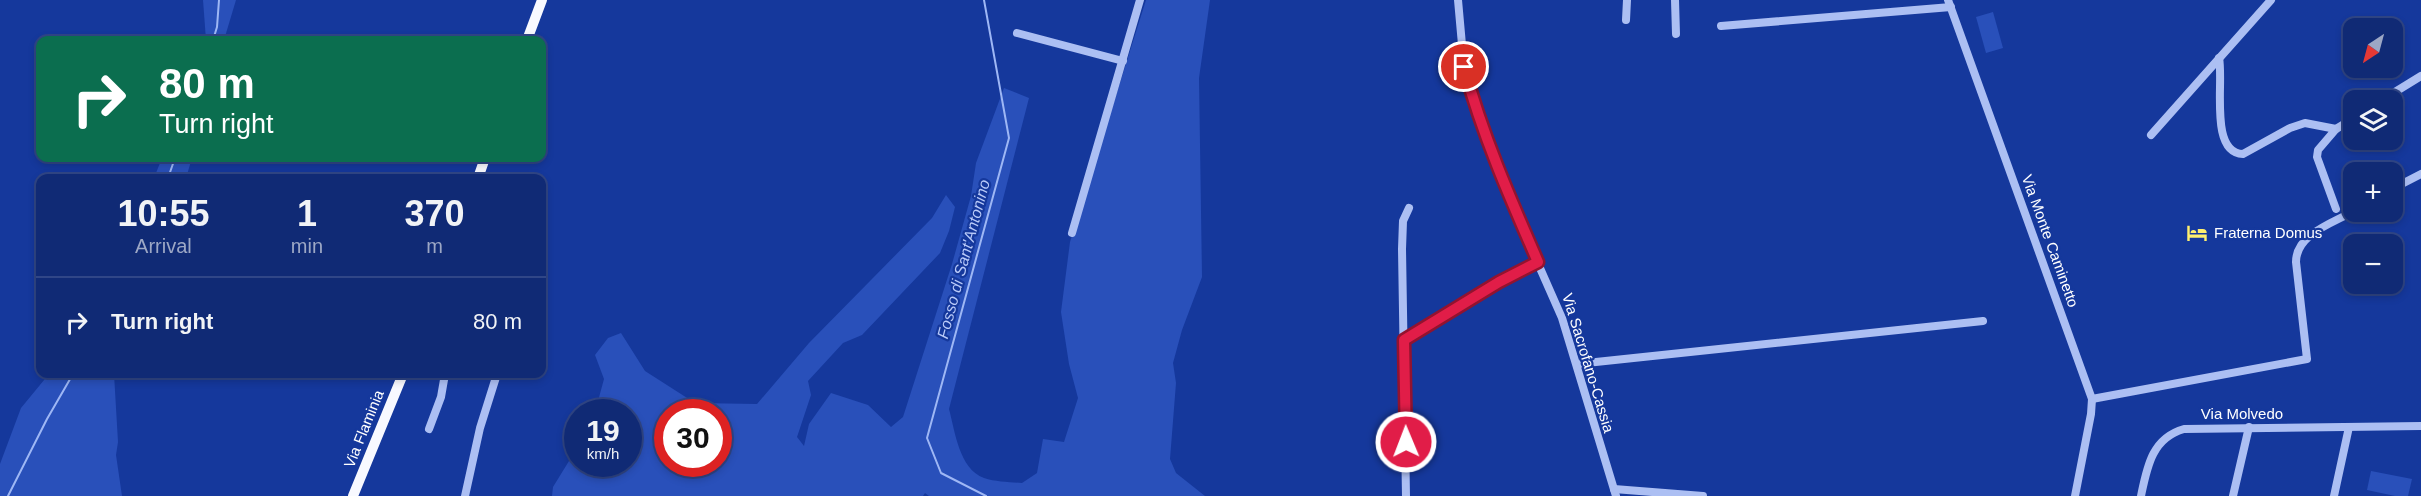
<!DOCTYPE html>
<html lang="en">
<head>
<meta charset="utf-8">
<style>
  body { margin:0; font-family:Arial,sans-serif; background:#19327a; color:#f1f3f6; height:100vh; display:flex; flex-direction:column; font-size:22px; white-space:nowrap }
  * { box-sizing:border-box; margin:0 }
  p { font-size:20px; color:#9ca7c5 }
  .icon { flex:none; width:33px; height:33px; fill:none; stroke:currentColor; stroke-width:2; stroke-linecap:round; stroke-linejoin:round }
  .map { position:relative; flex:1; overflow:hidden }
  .panel { position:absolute; left:36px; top:174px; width:510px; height:204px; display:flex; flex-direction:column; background:#102a75; border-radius:12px; box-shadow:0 3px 9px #0003,0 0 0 2px #304687 }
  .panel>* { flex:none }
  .top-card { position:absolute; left:36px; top:36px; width:510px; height:126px; border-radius:12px; box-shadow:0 3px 9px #0003,0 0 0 2px #304687; background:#0b6e4f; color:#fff; overflow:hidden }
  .needle { width:39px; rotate:216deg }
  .tools { position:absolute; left:2343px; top:18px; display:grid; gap:12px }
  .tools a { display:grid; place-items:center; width:60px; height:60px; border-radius:12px; background:#102a75; box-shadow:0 3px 9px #0003,0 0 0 2px #304687; font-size:30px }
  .speed { position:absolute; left:564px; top:399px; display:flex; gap:12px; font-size:30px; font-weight:700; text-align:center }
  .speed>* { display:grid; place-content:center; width:78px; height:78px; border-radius:50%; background:#102a75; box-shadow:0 3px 9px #0003,0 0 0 2px #304687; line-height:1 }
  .speed small { font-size:15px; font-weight:400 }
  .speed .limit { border:9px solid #d22; background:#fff; color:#111 }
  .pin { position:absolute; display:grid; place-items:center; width:51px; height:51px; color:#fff; margin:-26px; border:3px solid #fff; border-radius:50%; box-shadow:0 2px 6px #0007 }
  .me { position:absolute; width:66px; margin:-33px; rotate:359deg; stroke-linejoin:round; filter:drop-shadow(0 0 4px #0008) }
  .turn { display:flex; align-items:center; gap:21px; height:126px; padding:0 24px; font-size:27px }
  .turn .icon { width:78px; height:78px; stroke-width:2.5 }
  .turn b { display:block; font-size:42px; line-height:51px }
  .eta { display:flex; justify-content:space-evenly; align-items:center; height:102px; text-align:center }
  .eta b { font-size:36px; font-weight:700; line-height:42px }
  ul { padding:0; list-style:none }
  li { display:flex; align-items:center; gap:18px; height:90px; padding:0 24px; border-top:2px solid #304687 }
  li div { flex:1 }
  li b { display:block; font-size:22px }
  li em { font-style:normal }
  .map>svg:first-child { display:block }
</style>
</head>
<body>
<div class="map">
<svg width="2421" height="496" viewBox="0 0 2421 496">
  <rect width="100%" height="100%" fill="#15389c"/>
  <g fill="#2950ba" fill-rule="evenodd">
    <path d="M203,0H236L224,40H206Z"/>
    <path d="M1146,0H1210L1199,78L1202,277L1182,330L1173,363L1176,383L1170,459L1176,473L1205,496H929L925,493L923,496H552L553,487L577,448L578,464H628V412H595L604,379L595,355L608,338L621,333L645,371L695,403L757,404L809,343L932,218L946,195L955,207L949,231L940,253L862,335L843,343L808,381L811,395L797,437L804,446L809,424L831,393L868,405L891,427L903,417L952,264L971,196L976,163L1004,88L1029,98L949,409C955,431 959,469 984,478C996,482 1010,482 1022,483L1037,473L1043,439L1064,442L1078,398L1069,364L1061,312L1070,242ZM668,412H718V464H668Z"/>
    <path d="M1993,12L2003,48L1986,53L1976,17Z"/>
    <path d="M162,158H192L186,178H154Z"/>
    <path d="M49,374H114L118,442L116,455L122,496H0V464L21,408Z"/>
    <path d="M2371,471L2412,479L2408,496H2395L2367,490Z"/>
  </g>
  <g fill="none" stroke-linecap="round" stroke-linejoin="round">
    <g stroke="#9eb7f5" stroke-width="2">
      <path d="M984,0L1009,138L927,438L941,473L986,496"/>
      <path d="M213,40L217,27L219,0"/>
      <path d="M168,178L175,158"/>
      <path d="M8,496L47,419L73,374"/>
    </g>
    <g stroke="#acbff3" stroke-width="8">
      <path d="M1458,0L1464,67L1476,112L1510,200L1562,318L1616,496"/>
      <path d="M1675,0L1676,34"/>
      <path d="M1948,0L2092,399L2091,414L2075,496"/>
      <path d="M1626,20L1627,0"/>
      <path d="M1721,26L1951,7"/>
      <path d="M1017,33L1123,61"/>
      <path d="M2219,58C2224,82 2209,153 2243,154L2290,128L2305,123L2336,129L2318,150L2317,157L2336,209"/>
      <path d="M2382,100L2421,76"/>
      <path d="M2336,129L2354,118"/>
      <path d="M2151,135L2271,0"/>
      <path d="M2392,189L2421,174"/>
      <path d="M1072,233L1140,0"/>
      <path d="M1404,340L1499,282L1538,262"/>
      <path d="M1577,364L1983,321"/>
      <path d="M2092,399L2307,359L2296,262C2296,234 2333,223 2354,211"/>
      <path d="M429,429L441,397L445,374"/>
      <path d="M1614,489L1703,496"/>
      <path d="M465,496L480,428L497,374"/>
      <path d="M1406,496L1402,249L1403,221L1409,208"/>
      <path d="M2141,496C2147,467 2152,438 2184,429L2421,426"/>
      <path d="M2233,496L2249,427"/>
      <path d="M2334,496L2349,427"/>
    </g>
    <g stroke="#f8f9ff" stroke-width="10">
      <path d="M527,40L542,0"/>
      <path d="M478,178L485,158"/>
      <path d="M353,496L403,374"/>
    </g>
  </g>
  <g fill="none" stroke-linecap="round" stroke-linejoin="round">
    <g stroke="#92132f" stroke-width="15">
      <path id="route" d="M1406,442L1404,340L1499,282L1538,262C1510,198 1482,134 1464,67"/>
    </g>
    <use href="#route" stroke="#e11d48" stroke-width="10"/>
  </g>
  <defs>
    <g id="hotel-bare" transform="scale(1.62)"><path d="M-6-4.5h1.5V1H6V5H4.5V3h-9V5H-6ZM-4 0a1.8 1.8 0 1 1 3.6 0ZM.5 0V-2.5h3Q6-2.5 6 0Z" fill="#ffef6e" stroke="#15389c" stroke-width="2.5" paint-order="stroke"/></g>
  </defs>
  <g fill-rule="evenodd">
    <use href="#hotel-bare" x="2197" y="233"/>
  </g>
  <g text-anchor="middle" stroke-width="4.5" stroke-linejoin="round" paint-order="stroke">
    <g font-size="15" fill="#fff" stroke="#15389c" text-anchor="start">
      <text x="2214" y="238">Fraterna Domus</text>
    </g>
    <g font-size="15" fill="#fff" stroke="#15389c">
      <text transform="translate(2050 241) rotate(70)" y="5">Via Monte Caminetto</text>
      <text transform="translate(1588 363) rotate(73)" y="5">Via Sacrofano-Cassia</text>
      <text x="2242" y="419">Via Molvedo</text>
      <text transform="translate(364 429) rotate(-68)" y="5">Via Flaminia</text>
    </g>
    <g font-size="16" font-style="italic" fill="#b9caf9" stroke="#15389c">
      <text transform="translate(963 259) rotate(-75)" y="6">Fosso di Sant'Antonino</text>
    </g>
  </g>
</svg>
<div class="tools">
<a><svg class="needle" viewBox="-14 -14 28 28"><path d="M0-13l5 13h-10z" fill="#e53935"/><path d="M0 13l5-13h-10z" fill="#9ca7c5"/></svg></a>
<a><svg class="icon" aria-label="layers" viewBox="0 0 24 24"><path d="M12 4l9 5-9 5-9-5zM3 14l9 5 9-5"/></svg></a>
<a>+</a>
<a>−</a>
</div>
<div class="speed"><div>19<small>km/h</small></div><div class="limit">30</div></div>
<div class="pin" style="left:1464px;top:67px;background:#d93025"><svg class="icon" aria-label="arrive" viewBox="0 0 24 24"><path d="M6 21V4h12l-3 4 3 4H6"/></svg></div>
<svg class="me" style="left:1406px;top:442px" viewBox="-20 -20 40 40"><circle r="17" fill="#e11d48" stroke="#fff" stroke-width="3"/><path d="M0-11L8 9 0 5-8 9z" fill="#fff"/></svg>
<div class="top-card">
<div class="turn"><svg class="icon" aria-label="right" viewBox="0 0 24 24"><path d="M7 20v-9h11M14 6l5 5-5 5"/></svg><div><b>80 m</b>Turn right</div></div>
</div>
<section class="panel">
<div class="eta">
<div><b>10:55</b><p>Arrival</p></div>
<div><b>1</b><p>min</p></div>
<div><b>370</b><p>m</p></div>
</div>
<ul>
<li><svg class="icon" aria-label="right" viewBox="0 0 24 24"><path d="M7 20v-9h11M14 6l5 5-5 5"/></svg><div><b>Turn right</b></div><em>80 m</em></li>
</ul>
</section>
</div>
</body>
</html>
